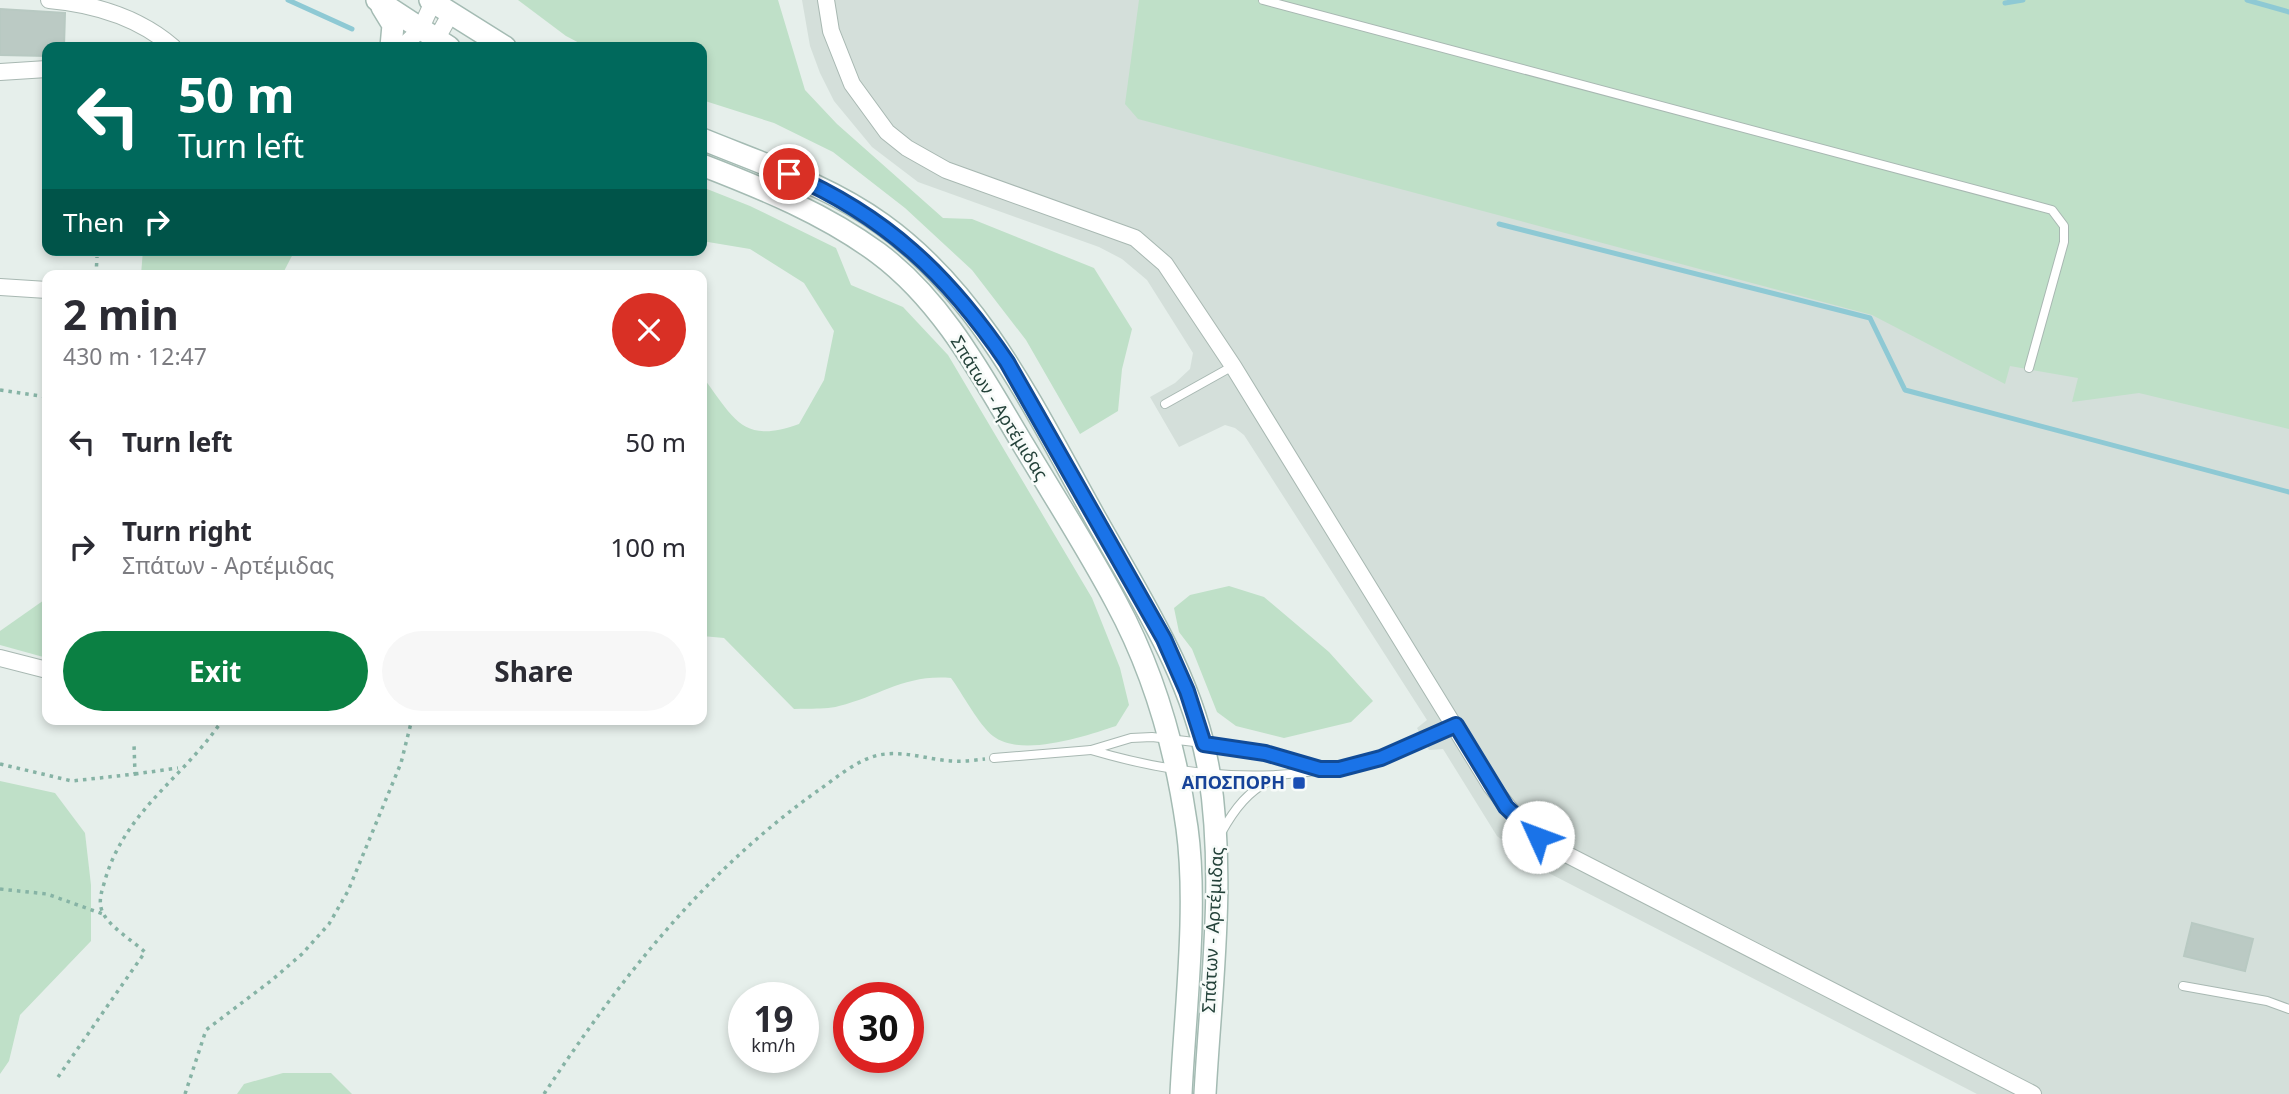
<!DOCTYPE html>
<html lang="en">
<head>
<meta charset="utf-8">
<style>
  body { margin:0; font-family:"Noto Sans",sans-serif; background:#f7f7f7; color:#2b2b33; height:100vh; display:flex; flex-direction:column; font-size:26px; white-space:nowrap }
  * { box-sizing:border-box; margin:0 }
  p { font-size:23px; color:#7c7c81 }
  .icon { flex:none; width:38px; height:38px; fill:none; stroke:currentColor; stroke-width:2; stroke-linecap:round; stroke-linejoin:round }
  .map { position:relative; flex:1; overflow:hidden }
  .details { position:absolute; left:42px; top:270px; width:665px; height:455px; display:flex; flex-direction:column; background:#fff; border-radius:14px; box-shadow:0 4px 10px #0003 }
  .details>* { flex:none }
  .hud { position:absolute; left:42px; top:42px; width:665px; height:214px; border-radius:14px; box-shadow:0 4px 10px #0003; background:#00695c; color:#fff; overflow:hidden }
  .speed { position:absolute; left:728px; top:982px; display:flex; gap:14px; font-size:35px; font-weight:700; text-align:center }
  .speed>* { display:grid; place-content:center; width:91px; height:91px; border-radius:50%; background:#fff; box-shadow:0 4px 10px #0003; line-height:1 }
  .speed small { font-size:18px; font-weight:400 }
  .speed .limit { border:10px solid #d22; background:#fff; color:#111 }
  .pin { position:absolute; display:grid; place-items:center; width:60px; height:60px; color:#fff; margin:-30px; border:4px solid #fff; border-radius:50%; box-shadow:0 2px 7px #0007 }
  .me { position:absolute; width:77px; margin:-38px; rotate:313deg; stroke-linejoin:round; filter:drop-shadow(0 0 5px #0008) }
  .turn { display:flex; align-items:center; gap:24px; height:147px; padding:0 21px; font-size:32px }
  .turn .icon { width:91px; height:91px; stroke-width:2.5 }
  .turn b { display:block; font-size:49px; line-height:60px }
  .then { display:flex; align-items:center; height:66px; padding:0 21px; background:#0003; gap:14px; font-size:26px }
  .round { display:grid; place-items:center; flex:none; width:74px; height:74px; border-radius:37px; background:#f7f7f7 }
  .overview { display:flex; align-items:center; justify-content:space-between; height:119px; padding:0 21px }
  h1 { font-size:42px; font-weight:700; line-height:52px }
  .button { display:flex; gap:14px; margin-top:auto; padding:14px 21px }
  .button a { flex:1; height:80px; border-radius:42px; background:#0b8043; color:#fff; font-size:28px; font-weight:700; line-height:80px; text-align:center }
  .button a+a { background:#f7f7f7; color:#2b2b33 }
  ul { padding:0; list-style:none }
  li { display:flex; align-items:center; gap:21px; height:105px; padding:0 21px }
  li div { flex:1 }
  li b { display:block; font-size:26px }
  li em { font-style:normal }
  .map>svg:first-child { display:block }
</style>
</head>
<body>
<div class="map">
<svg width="2289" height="1094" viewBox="0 0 2289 1094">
  <rect width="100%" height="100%" fill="#e6efeb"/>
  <path fill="#d4dfda" d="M802,0H2289V1094H1977L1541,869L1497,836L1443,749L1429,750L1417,728L1427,720L1244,435L1235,428L1225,425L1179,447L1150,397L1175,383L1190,369L1193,353L1147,280L1122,259L1099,247L918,182L872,147L834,101L820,73L810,46Z"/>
  <g fill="#bfe0c8">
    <path d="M518,0H778L805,90L837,124L943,218L972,219L1094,268L1132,329L1122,369L1118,411L1080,434L1026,340L972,270L905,208L833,152L774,123L702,100V47H587L566,36Z"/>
    <path d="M1139,0H2289V429L2139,393L2072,402L2078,378L2010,366L2005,384L1872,315L1138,119L1125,104Z"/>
    <path d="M702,187L750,206L836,248L851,285L903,307L948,355L1092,598L1120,668L1129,705L1116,726C1086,736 1021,758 993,736C979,725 962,693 951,678C905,674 880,696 839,706C825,710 808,708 794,709L724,638L702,636V376C734,418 742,445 799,424L824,380L834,331L804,283L750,249L702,241Z"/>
    <path d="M143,250H295L282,275H141Z"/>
    <path d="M1229,586L1264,597L1329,652L1373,701L1351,722L1284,738L1236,726L1217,712L1192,649L1179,632L1174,608L1190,595Z"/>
    <path d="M47,598V658L0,645V631Z"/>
    <path d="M0,781L55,793L85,833L91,885V941L20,1015L9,1061L0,1074Z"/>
    <path d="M283,1073H331L352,1094H237L244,1084Z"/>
  </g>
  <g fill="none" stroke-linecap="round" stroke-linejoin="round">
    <g stroke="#8ec9d4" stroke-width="5">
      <path d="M288,0L352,29"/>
      <path d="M2247,0L2289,12"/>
      <path d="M2005,3L2023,0"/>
      <path d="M1499,224L1870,318L1905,390L2289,492"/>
    </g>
  </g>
  <g fill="#bbcac4" stroke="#b8c9c2" stroke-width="2">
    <path d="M0,9L65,13L64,47H47V56L0,55Z"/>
    <path d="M2192,923L2253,939L2245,971L2184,956Z"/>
  </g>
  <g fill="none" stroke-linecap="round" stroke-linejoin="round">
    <g stroke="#a8b8b2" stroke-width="10">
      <g id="lane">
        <path d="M1263,0L2052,210L2064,226V242L2029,368"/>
        <path d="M1165,404L1233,366"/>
        <path d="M1091,750C1220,788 1334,787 1456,725"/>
        <path d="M994,758L1091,750L1131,738L1152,737L1237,747L1317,768"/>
        <path d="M1221,833C1235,808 1248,791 1274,778"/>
        <path d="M2183,986L2267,1001L2289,1009"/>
      </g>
    </g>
    <g stroke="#a8b8b2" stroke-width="18">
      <g id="street">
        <path d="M49,0C94,4 138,17 173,47"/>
        <path d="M826,0L831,31L852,84L887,132L907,148L946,170L1135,238L1165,264L1233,366L1491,786L1522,824L1562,852L2033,1094"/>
        <path d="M402,47L420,30L433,2"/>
        <path d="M432,47L451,13"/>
        <path d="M0,72L47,69"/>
        <path d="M0,287L47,290"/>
        <path d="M0,658L47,670"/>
      </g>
    </g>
    <g stroke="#a4bbb3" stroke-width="24">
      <g id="secondary">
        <path d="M377,0L449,47"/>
        <path d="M430,0L505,47"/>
        <path d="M382,7L393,25L391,47"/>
        <path d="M702,139C763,164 828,185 882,224C984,297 1037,415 1097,521C1142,601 1194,680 1209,772C1226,878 1211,987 1205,1094"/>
        <path d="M702,165C764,189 825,214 878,253C944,302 983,378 1024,446C1055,498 1088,549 1116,602C1154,672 1176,750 1187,828C1198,908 1185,1012 1181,1094"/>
      </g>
    </g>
    <g stroke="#86b3a5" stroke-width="3.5" stroke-dasharray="3.5 5" stroke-linecap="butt">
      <path d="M96,275L97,257"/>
      <path d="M0,390L47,397"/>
      <path d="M0,764L72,781L135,774L134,744"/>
      <path d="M135,774L178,768"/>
      <path d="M0,889L47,894L103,914"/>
      <path d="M58,1077L145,952C133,941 108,926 102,911C98,900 102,891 105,880C126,809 185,777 223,719"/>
      <path d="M185,1094L206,1030L272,980L302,954L329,924L348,891L401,763L412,719"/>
      <path d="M544,1094C620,979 703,873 816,792C835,779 856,760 879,755C904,750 929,760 953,761C964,762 975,760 985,759"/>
    </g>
    <use href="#lane" stroke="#fff" stroke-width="8"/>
    <use href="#street" stroke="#fff" stroke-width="16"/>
    <use href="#secondary" stroke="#fff" stroke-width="21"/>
  </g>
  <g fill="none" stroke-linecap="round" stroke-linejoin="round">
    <g stroke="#114b97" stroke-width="18">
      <path id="route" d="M789,174C886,216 948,275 1007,362L1164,639L1187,691L1204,744L1265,753L1320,769H1339L1381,758L1456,725L1506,807L1538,837"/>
    </g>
    <use href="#route" stroke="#1a73e8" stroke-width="12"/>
  </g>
  <rect fill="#1a4fb4" stroke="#f7fbf9" stroke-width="2.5" x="1292" y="776" width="14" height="14" rx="3.5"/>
  <g text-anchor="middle" stroke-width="5" stroke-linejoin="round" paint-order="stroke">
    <g font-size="18" fill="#24423a" stroke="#f7fbf9">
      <text transform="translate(999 408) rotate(58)" y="6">Σπάτων - Αρτέμιδας</text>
      <text transform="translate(1213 930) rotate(-87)" y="6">Σπάτων - Αρτέμιδας</text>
    </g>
    <g font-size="18" font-weight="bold" fill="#164399" stroke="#f7fbf9" text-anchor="end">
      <text x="1285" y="789">ΑΠΟΣΠΟΡΗ</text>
    </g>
  </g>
</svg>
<div class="speed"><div>19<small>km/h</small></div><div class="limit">30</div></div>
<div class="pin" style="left:789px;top:174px;background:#d93025"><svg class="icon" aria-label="arrive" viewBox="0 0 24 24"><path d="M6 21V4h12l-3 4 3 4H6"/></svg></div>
<svg class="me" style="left:1538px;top:837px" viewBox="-20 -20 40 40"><circle r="19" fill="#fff"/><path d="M0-13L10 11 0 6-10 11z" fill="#1a73e8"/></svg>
<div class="hud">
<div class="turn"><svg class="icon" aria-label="left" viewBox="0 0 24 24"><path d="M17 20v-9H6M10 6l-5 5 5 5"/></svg><div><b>50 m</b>Turn left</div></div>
<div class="then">Then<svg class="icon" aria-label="right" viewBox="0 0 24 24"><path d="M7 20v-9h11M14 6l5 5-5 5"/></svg></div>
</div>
<section class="details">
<div class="overview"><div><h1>2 min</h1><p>430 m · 12:47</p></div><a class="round" style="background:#d93025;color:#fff"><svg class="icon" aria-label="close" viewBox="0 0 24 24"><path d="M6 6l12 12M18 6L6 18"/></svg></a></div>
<ul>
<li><svg class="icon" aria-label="left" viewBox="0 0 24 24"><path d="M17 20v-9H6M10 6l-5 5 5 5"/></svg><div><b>Turn left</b></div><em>50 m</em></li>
<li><svg class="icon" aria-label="right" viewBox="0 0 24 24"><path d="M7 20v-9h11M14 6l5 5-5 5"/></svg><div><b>Turn right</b><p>Σπάτων - Αρτέμιδας</p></div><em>100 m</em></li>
</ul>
<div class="button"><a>Exit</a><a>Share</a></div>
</section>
</div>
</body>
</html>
